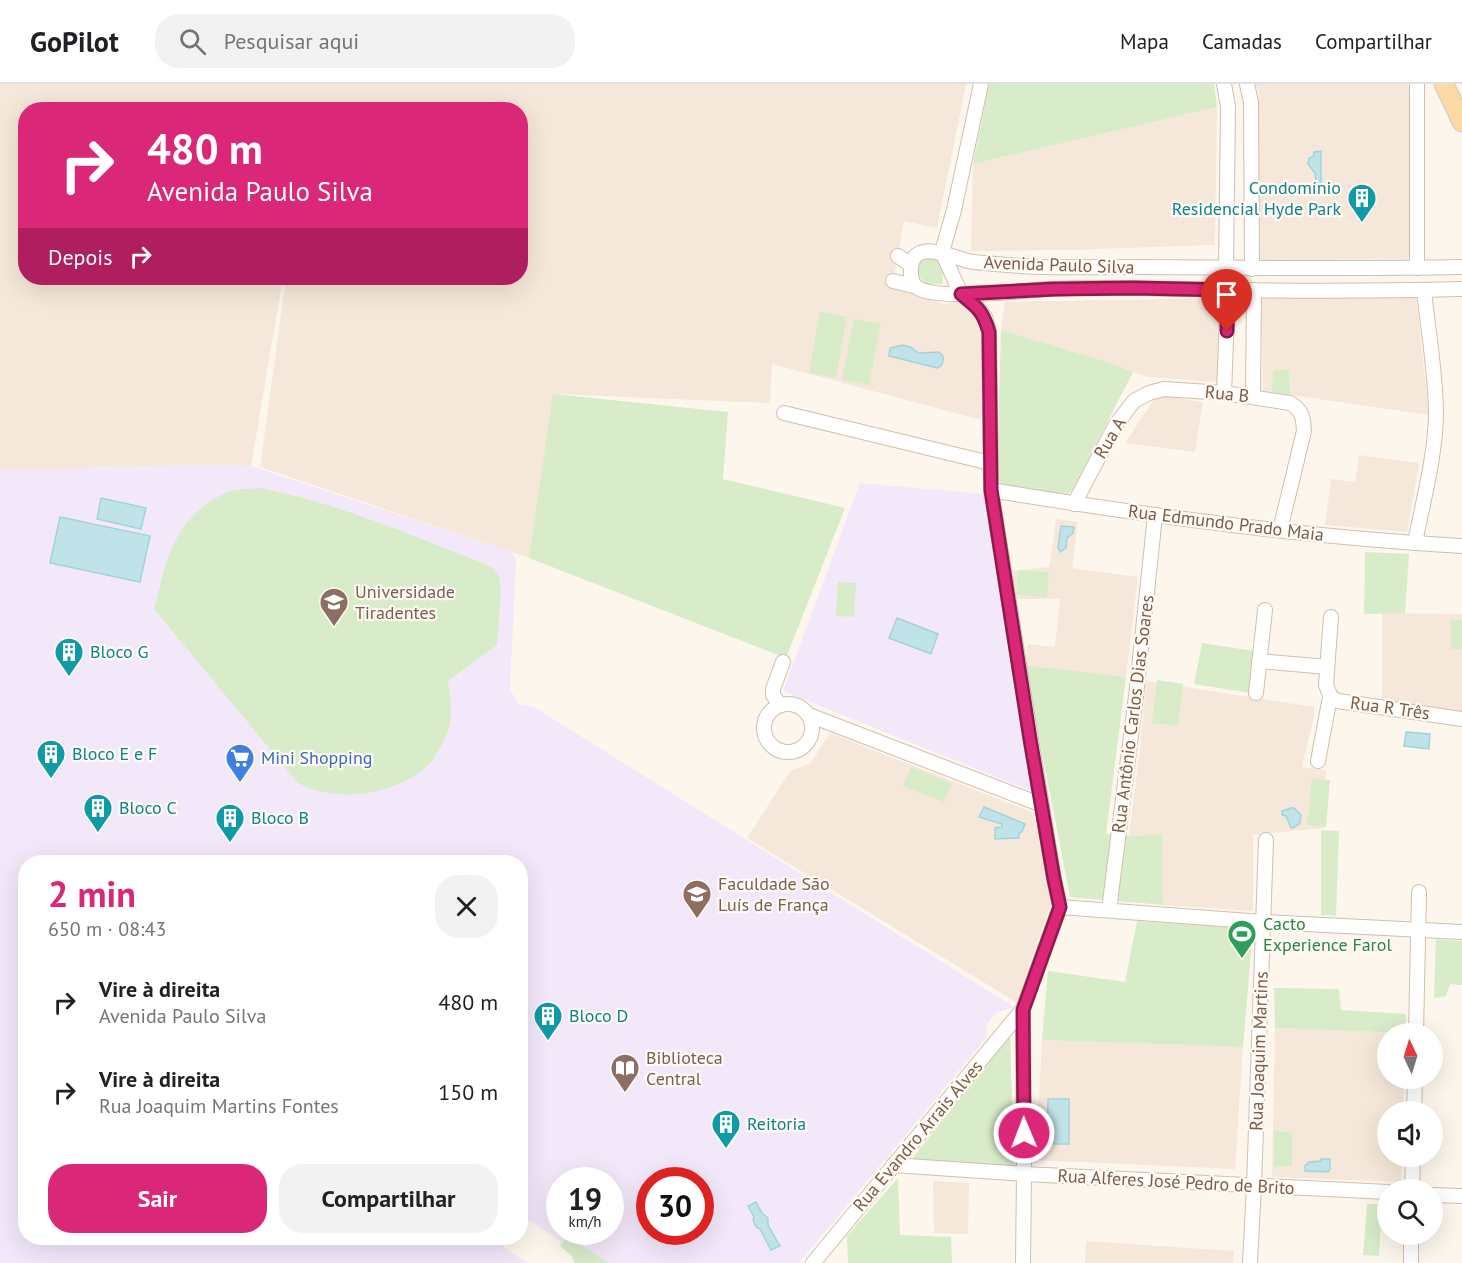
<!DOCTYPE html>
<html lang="pt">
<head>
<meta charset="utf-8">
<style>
  body { margin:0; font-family:"PT Sans",sans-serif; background:#f2f2f2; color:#202124; height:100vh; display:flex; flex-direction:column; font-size:22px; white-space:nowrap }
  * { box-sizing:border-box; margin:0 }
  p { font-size:20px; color:#757577 }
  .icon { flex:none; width:33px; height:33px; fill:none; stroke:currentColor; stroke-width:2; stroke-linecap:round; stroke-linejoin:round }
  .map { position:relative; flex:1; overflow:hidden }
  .panel { position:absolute; left:18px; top:771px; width:510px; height:390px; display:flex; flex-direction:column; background:#fff; border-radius:24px; box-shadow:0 6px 24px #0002 }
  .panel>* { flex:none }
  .top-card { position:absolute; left:18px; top:18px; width:510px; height:183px; border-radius:24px; box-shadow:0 6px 24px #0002; background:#db2777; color:#fff; overflow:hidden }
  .needle { width:39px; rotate:356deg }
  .controls { position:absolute; left:1377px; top:939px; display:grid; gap:12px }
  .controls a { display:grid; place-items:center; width:66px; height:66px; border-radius:50%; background:#fff; box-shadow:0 6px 24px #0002; font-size:30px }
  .speed { position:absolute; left:546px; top:1083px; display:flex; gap:12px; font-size:30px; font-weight:700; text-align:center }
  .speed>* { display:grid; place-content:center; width:78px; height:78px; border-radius:50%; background:#fff; box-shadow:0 6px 24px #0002; line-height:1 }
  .speed small { font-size:15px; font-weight:400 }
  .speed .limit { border:9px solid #d22; background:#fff; color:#111 }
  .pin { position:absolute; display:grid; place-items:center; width:51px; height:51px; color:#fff; margin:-62px -26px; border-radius:50% 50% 50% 0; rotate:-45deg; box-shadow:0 0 6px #0007 }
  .pin .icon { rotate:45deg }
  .me { position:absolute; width:66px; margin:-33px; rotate:359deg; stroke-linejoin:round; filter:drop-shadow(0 0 4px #0008) }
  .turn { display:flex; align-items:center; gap:21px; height:126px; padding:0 30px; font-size:27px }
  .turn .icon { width:78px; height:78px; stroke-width:2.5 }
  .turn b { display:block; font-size:42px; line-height:51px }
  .then { display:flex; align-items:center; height:57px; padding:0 30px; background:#0003; gap:12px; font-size:22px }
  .round { display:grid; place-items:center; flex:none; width:63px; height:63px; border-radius:24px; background:#f2f2f2 }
  .headline { display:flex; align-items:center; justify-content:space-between; height:102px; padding:0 30px }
  h1 { font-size:36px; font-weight:700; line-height:45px; color:#db2777 }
  .cta { display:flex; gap:12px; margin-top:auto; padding:12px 30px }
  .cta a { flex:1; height:69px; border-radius:24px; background:#db2777; color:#fff; font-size:24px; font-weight:700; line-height:69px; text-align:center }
  .cta a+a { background:#f2f2f2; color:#202124 }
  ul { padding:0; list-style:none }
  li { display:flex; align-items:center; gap:18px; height:90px; padding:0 30px }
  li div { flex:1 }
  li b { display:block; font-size:22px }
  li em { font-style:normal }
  header { display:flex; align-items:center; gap:36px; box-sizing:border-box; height:84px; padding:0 30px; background:#fff; border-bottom:2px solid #e0e0e0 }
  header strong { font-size:28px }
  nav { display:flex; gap:33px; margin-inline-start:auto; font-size:21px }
  .search { width:420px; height:54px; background:#f2f2f2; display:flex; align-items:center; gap:15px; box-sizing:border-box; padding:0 21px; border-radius:24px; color:#757577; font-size:22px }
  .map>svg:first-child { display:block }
</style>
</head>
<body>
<header>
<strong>GoPilot</strong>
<div class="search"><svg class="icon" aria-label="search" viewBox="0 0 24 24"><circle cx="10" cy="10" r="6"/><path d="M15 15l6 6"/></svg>Pesquisar aqui</div>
<nav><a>Mapa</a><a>Camadas</a><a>Compartilhar</a></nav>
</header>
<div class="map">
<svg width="1462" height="1179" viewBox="0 0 1462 1179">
  <rect width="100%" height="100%" fill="#fdf6ec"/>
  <g fill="#f5e8da">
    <path d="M0,0H966L937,144L904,137L892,204L943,220L959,218L970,223L983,252L981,336L772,280L770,319L554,310L529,474L260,383L286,194H520V26H26V194H283L251,382L199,381L0,386Z"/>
    <path d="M1256,0H1410V175L1255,176L1259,12Z"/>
    <path d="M1217,23L1215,161L1066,166L971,167L973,80Z"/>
    <path d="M1219,214L1217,298L1147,293L1114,280L1001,246L1005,218Z"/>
    <path d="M1261,214H1416L1429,331L1263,307Z"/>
    <path d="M1157,311L1203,318L1195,368L1125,359Z"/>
    <path d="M1359,371L1419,379L1407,448L1325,441L1331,395L1355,398Z"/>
    <path d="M1056,435L1078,438L1072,484L1138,493L1126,593L1025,581L1028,560L1055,563L1060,515H1015L1012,487L1049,483Z"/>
    <path d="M1382,529L1462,530V631L1382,620Z"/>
    <path d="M1146,597L1314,623V632L1302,683L1326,686L1324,744L1253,751V827L1163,821L1161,751L1129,752L1140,665Z"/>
    <path d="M830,649L1034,729L1052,817L1016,918L747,754L791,686L810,680Z"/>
    <path d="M1275,944L1406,949L1388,950V994L1404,995L1403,1027L1388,1028V1072L1402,1073L1401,1098L1272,1093Z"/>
    <path d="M1042,956L1243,963L1235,1085L1036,1076Z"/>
    <path d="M933,1097L969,1099L968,1150L934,1149Z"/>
    <path d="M1086,1157L1234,1167L1233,1179H1085Z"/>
  </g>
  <g fill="#f3e8fa" fill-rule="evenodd">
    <path d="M199,381L251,382L509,467L516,474L510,605L518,620L534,623L1014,923L996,929L986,941L987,946L986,954L799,1179H596L523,1133L521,1135L520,778H26V1154H509L503,1163L528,1179H0V386ZM560,1096H610V1148H560ZM650,1096H700V1148H650Z"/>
    <path d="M860,399L985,410L1031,707L783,607Z"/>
  </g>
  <g fill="#d8ecc9">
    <path d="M989,0H1214L1217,23L973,80Z"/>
    <path d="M942,169L943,200H926C918,192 915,188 918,177Z"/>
    <path d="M820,228L847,233L836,294L809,289Z"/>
    <path d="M854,235L881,240L869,301L842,296Z"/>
    <path d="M1001,246L1114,280L1133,288L1073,405L1067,411L1002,400L997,395Z"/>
    <path d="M1273,286H1289L1290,311L1272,308Z"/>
    <path d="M553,310L728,328L723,395L845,424L786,574L529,474Z"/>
    <path d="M260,404C339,419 415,453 490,482L499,491L501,507L497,561L448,597C450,614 454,630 448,647C445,655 436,673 430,679C399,711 337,720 298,699L154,525C165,484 169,450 204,422C210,417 220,411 228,408C237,405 250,405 260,404Z"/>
    <path d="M1365,468L1409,470L1405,529L1364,530Z"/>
    <path d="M1018,486L1049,488L1047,513L1016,511Z"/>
    <path d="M838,498L856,499L854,533L836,532Z"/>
    <rect x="1451" y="536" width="11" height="29"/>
    <path d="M1202,559L1254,567L1249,609L1194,600Z"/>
    <path d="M1025,581L1126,593L1106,750L1129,752L1162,750L1163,821L1070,813Z"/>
    <path d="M1157,596L1183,600L1178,642L1152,639Z"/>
    <path d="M911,683L952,699L944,718L903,702Z"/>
    <path d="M1312,695L1330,696L1326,743L1307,741Z"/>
    <path d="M1321,746L1339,747L1336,832L1321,831Z"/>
    <path d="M1137,837L1253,845L1243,963L1042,956L1048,887L1125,898Z"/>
    <path d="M1436,855L1462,857V901L1450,900L1446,912L1434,914Z"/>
    <path d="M1274,904L1339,905L1341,926L1406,930V949L1275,944Z"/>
    <path d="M1010,951L1014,1082L911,1076Z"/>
    <path d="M1274,1047L1292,1048V1082H1274Z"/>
    <path d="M898,1094L900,1151L951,1153L952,1179H848L847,1152Z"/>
    <path d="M1367,1120H1382L1379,1172L1363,1171Z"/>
    <path d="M567,1152L609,1179H574L572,1172L560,1162Z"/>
  </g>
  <g fill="#bfe3e8" stroke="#a5d3da" stroke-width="1.5">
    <path d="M1321,67V98L1316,97L1315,89L1308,80L1309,74L1314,72V68Z"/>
    <path d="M902,261L910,263L919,269L939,268L943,272C944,278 942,282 937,284L889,272L890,264Z"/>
    <path d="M101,414L146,424L141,445L97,435Z"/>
    <path d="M60,433L150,452L140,498L50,479Z"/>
    <path d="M1061,442L1074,443L1073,449L1067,454L1066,464L1060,468L1058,464Z"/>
    <path d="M897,534L938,550L931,570L889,554Z"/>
    <path d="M1406,648L1430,650L1429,665L1404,662Z"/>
    <path d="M984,723L1025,740L1022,748L1019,749V754L995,755V744L1002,743V740L979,733Z"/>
    <path d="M1291,724H1294L1301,731L1300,739L1295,743L1291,744L1286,732L1282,731V727Z"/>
    <path d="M1048,1015H1069V1060H1047Z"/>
    <path d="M1321,1075H1330V1085L1328,1088L1305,1087V1082L1309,1078L1321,1077Z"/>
    <path d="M756,1118L762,1129L768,1134V1141L780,1162L771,1166L760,1145L756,1143L753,1136L754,1133L748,1122Z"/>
  </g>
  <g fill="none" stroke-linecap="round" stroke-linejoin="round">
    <g stroke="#d1beb0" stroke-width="16">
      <g id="minor">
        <path d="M981,0L954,126L942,168L961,210L977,223L985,233L989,248L991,406L1031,655L1054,795L1060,823L1023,925L1024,1090L1023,1179"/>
        <path d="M1224,0L1228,23L1226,185"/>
        <path d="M1247,0L1251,18L1252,185"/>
        <path d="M898,172L911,181"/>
        <path d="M1462,183C1354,185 1246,184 1138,183C1091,183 1043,185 996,180C987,179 977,179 968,177C949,172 909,152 911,190C911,196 913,201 918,204C935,216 1022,207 1047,205C1108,202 1168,205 1229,206C1307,207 1384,207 1462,205"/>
        <path d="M1417,184V0"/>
        <path d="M893,197L914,202"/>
        <path d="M1224,309L1228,206"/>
        <path d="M1253,313L1254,206"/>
        <path d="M784,329L990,379"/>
        <path d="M991,406C1147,432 1304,453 1462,462"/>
        <path d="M1074,420L1115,342L1134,317L1149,309L1164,305L1224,309L1290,319C1303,327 1303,333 1304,347L1280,446"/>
        <path d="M1415,459C1423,417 1435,374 1436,331C1436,289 1428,247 1424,206"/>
        <path d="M1331,533L1326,601L1331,613L1338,617L1462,635"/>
        <path d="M1259,577L1327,583"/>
        <path d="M1256,609L1265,526"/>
        <circle cx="788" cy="644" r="24"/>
        <path d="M780,621L773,611V605L783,578"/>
        <path d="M809,631L1042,721"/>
        <path d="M1318,677L1329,618L1331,613"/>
        <path d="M1060,823L1263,838L1462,848"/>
        <path d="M1109,826L1136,612L1155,432"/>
        <path d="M1416,950L1419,808"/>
        <path d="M1414,1028L1415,994"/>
        <path d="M893,1081L1024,1090L1388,1108"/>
        <path d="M1412,1106L1413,1072"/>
        <path d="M1432,1111L1462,1112"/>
        <path d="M813,1179L1023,925"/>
        <path d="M1250,1179L1254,1102L1266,756"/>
        <path d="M1411,1179V1150"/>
      </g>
    </g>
    <g stroke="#dad1cd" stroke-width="21">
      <path id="major" d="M1444,0L1462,38"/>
    </g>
    <use href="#minor" stroke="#fff" stroke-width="14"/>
    <use href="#major" stroke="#fbd9a5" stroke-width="18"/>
  </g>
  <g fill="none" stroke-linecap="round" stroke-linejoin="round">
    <g stroke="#8e194d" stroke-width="15">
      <path id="route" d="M1024,1049L1023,926L1060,823L1054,795L1030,655L991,406L989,248C983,227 977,223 961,210L1055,205L1134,204L1228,206L1227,247"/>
    </g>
    <use href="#route" stroke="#db2777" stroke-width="10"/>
  </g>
  <defs>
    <g id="building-pin" transform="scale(1.5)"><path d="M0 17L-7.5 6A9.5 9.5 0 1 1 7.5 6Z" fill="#0f9aa8" stroke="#fffaf3"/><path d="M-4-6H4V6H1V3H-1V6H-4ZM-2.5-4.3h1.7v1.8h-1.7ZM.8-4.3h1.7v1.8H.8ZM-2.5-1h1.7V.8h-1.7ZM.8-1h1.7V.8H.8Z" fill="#fff"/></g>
    <g id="university-pin" transform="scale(1.5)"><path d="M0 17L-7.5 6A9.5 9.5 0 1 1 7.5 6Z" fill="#8d6e63" stroke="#fffaf3"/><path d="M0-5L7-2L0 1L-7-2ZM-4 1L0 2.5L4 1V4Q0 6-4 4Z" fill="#fff"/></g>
    <g id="supermarket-pin" transform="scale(1.5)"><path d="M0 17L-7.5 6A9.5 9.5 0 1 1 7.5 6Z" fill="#3f7fe0" stroke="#fffaf3"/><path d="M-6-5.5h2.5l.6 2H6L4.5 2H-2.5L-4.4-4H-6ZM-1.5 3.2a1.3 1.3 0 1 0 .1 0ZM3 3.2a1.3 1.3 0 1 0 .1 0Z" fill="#fff"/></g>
    <g id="stadium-pin" transform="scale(1.5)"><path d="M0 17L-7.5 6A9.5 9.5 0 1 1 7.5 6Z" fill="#2e9e5b" stroke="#fffaf3"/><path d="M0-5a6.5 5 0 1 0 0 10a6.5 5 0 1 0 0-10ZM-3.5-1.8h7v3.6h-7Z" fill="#fff"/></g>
    <g id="library-pin" transform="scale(1.5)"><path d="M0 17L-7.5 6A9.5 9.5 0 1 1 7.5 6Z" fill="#8d6e63" stroke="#fffaf3"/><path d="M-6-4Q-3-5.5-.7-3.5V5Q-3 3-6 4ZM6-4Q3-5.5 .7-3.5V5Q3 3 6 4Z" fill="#fff"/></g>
  </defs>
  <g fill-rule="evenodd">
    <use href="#building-pin" x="1362" y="114"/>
    <use href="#university-pin" x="334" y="518"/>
    <use href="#building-pin" x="69" y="568"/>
    <use href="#building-pin" x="51" y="670"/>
    <use href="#supermarket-pin" x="240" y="674"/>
    <use href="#building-pin" x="98" y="724"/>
    <use href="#building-pin" x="230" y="734"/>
    <use href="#university-pin" x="697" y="810"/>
    <use href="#stadium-pin" x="1242" y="850"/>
    <use href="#building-pin" x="548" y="932"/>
    <use href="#library-pin" x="625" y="984"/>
    <use href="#building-pin" x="726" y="1040"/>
  </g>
  <g text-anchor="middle" stroke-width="4.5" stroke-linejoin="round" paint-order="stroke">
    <g font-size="18" fill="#0d838f" stroke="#fffaf3" text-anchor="start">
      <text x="1341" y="110" text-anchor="end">Condomínio<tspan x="1341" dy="21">Residencial Hyde Park</tspan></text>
      <text x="90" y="574">Bloco G</text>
      <text x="72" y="676">Bloco E e F</text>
      <text x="119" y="730">Bloco C</text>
      <text x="251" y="740">Bloco B</text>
      <text x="569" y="938">Bloco D</text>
      <text x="747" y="1046">Reitoria</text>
    </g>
    <g font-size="18" fill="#7a5c4d" stroke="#fffaf3">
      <text transform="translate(1059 181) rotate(2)" y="6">Avenida Paulo Silva</text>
      <text transform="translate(1227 310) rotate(6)" y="6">Rua B</text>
      <text transform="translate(1110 354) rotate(-59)" y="6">Rua A</text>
      <text transform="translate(1226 439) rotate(7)" y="6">Rua Edmundo Prado Maia</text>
      <text transform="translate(1390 624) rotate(8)" y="6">Rua R Três</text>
      <text transform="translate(1133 630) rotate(-83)" y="6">Rua Antônio Carlos Dias Soares</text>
      <text transform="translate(1259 967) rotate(-88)" y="6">Rua Joaquim Martins</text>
      <text transform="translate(918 1052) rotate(-50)" y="6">Rua Evandro Arrais Alves</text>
      <text transform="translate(1176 1098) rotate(3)" y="6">Rua Alferes José Pedro de Brito</text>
    </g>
    <g font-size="18" fill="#785e54" stroke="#fffaf3" text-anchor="start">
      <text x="355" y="514">Universidade<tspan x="355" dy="21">Tiradentes</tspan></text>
      <text x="718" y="806">Faculdade São<tspan x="718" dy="21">Luís de França</tspan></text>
      <text x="646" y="980">Biblioteca<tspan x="646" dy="21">Central</tspan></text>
    </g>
    <g font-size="18" fill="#366cbe" stroke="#fffaf3" text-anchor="start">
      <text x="261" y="680">Mini Shopping</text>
    </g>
    <g font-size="18" fill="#27864d" stroke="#fffaf3" text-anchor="start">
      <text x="1263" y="846">Cacto<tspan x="1263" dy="21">Experience Farol</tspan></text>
    </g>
  </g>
</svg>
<div class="controls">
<a><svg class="needle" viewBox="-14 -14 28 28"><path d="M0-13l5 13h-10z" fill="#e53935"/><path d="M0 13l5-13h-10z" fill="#757577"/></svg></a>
<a><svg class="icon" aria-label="sound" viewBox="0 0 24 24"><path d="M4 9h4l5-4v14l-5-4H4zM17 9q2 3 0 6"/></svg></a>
<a><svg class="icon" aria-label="search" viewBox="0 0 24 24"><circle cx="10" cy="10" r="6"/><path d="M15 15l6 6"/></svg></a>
</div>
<div class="speed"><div>19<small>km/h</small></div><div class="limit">30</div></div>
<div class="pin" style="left:1227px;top:247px;background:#d93025"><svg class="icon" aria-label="arrive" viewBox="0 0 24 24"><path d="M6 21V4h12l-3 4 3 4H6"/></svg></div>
<svg class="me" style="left:1024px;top:1049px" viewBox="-20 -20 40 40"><circle r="17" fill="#db2777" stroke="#fff" stroke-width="3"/><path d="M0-11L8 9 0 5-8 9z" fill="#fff"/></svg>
<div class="top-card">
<div class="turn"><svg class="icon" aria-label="right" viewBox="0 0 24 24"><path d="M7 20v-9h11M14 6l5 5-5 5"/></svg><div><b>480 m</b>Avenida Paulo Silva</div></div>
<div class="then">Depois<svg class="icon" aria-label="right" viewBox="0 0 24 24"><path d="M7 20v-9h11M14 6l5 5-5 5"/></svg></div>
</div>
<section class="panel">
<div class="headline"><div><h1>2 min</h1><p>650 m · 08:43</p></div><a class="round"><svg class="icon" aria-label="close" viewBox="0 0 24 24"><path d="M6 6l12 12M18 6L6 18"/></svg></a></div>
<ul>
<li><svg class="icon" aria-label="right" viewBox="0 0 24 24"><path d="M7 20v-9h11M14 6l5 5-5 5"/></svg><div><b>Vire à direita</b><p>Avenida Paulo Silva</p></div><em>480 m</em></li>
<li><svg class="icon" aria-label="right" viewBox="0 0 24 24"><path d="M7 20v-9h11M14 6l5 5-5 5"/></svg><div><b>Vire à direita</b><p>Rua Joaquim Martins Fontes</p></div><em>150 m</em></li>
</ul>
<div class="cta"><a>Sair</a><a>Compartilhar</a></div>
</section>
</div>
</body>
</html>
